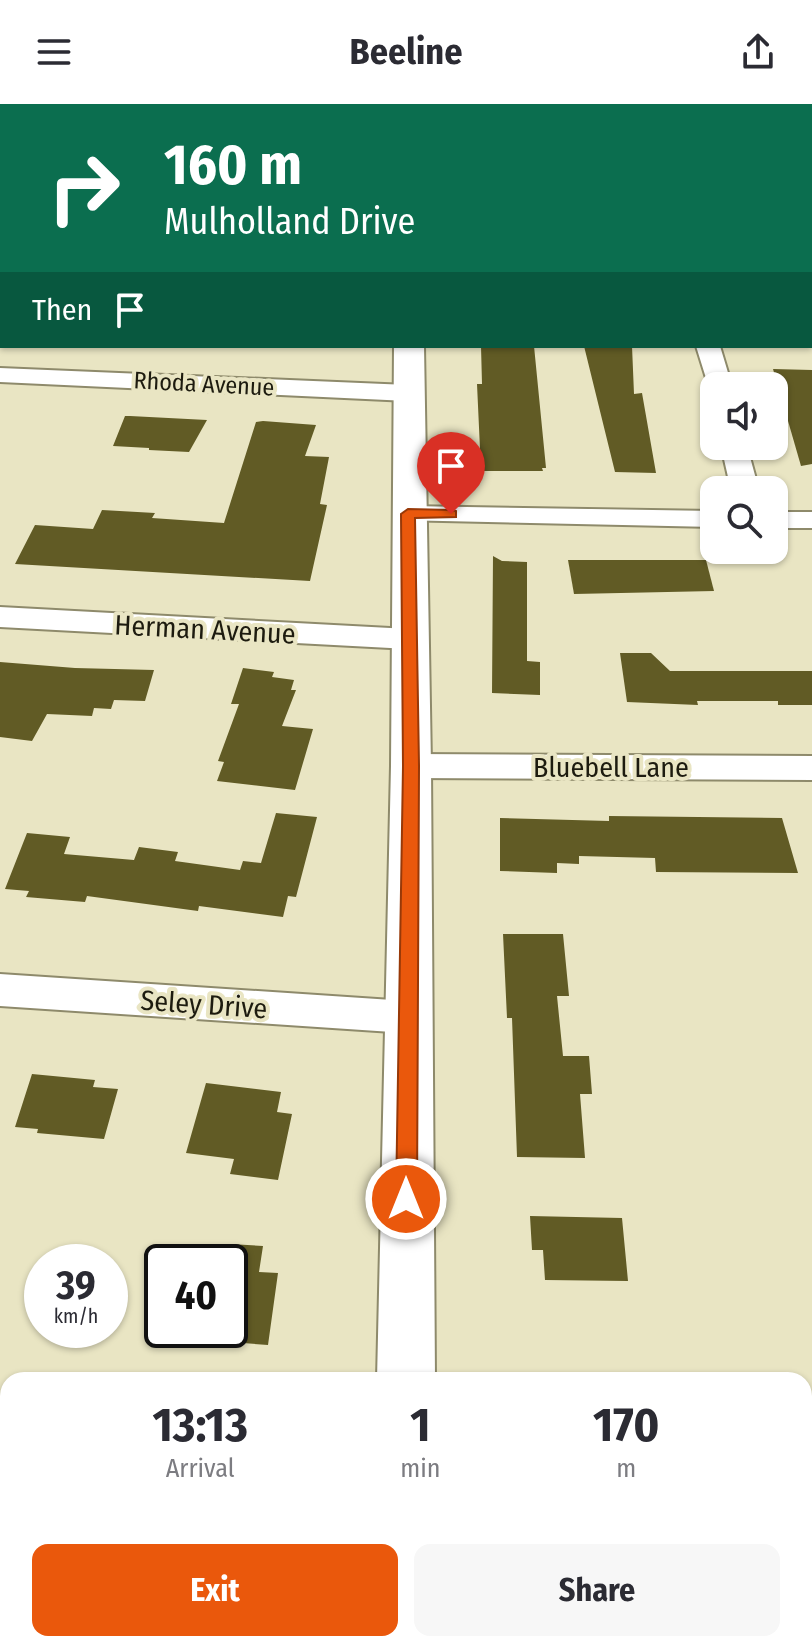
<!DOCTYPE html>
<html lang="en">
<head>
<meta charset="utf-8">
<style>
  body { margin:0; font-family:"Fira Sans Condensed",sans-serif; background:#f7f7f7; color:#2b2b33; height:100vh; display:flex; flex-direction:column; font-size:30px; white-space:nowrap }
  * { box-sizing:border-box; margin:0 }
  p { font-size:26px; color:#7c7c81 }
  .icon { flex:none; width:44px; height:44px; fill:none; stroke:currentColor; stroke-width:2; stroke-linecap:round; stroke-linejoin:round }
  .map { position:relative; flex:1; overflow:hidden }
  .side { position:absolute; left:0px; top:1268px; width:812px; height:280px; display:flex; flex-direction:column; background:#fff; border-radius:24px 24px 0 0; box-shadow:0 2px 6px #0004 }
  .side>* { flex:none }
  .top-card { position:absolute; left:0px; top:0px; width:812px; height:244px; box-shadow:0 2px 6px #0004; background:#0b6e4f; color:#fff; overflow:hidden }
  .tools { position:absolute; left:700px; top:268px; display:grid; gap:16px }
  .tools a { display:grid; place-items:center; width:88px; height:88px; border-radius:16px; background:#fff; box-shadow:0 2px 6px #0004; font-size:40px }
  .speed { position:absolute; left:24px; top:1140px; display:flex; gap:16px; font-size:40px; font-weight:700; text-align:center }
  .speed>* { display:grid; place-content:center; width:104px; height:104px; border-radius:50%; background:#fff; box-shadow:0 2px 6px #0004; line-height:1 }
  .speed small { font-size:20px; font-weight:400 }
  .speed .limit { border:4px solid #111; border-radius:12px; background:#fff; color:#111 }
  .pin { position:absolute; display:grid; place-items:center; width:68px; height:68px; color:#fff; margin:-82px -34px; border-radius:50% 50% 50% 0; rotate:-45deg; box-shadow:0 0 8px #0007 }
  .pin .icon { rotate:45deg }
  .me { position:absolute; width:88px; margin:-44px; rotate:0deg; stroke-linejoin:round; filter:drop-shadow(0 0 6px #0008) }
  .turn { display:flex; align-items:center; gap:28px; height:168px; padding:0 32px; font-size:36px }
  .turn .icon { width:104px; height:104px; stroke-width:2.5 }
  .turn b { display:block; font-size:56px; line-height:68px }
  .then { display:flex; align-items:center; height:76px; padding:0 32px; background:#0003; gap:16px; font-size:30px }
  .eta { display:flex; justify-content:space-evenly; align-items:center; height:136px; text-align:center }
  .eta b { font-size:48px; font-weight:700; line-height:56px }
  .primary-button { display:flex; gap:16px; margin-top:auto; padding:16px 32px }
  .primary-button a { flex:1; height:92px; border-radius:16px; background:#ea580c; color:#fff; font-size:32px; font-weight:700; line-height:92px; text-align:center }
  .primary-button a+a { background:#f7f7f7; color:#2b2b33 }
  header { display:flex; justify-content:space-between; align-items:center; height:104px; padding:0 32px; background:#fff; font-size:36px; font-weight:700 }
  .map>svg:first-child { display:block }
</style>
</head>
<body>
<header><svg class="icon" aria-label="menu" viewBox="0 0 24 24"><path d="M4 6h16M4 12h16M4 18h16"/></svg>Beeline<svg class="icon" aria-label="share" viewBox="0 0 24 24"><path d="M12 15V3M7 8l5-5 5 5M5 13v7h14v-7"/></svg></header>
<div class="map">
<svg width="812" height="1548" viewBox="0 0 812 1548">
  <rect width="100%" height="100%" fill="#e9e5c3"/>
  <g fill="#615b25">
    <path d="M481,242H534L546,364H542L543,367H481L477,280H482Z"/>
    <path d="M584,242H632L634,290L642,289L656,369L615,368Z"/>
    <path d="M773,265L812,266V360L801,362Z"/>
    <path d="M125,312H130L207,316L189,348L149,346V344L113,342Z"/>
    <path d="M263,317L316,321L305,352L329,353L320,400L327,401L310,477L15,460L35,421L93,425L102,406L155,409L152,414L224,419L256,318Z"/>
    <path d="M493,452L502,457L527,458V557L540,558V591L492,589Z"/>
    <path d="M568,456H706L714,487L574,490Z"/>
    <path d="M620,549H651L670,567H812V601H778V597H697L698,601L627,598Z"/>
    <path d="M0,558L75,564L154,566L145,597L114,596L111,605L94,604L92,612L47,610L32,637L0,633Z"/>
    <path d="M243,564L274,568L272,573L294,576L291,586H296L282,622L313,625L295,686L217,677L224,658L218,657L239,600H231Z"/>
    <path d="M276,709L317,713L296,793L288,792L283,813L199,802L198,807L87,792L85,798L26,793L29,787L5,785L27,729L70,733L64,750L134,756L139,743L178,748L175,757L240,766L243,757L261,759Z"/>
    <path d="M609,712L782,714L798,769L656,768L655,754L579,752V760L557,759V769L500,767V714L609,717Z"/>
    <path d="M503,830H563L569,892H557L563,952H589L592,990H580L585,1054L517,1053L512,914H507Z"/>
    <path d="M32,970L95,976L93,983L118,985L104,1035L37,1029L38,1025L15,1023Z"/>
    <path d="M206,979L281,988L277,1008L292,1010L278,1076L230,1070L234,1055L186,1049Z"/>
    <path d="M530,1112L622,1114L628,1177L545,1176L543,1146H532Z"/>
    <path d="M230,1140L263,1142L259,1168L278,1169L268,1241L230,1238Z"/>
  </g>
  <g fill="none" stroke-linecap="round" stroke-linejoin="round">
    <g stroke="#8e8a6b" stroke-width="4">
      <g id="minor">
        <path d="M263,0H336L337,2H264Z"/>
        <rect x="0" y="96" width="2" height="13"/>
        <path d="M810,228H812V242H809Z"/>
        <path d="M696,242H720L732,282H714V288L710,287Z"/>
        <path d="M0,264L408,281L417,284L421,289L417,294L408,297L0,278Z"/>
        <path d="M721,342H747L759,386H731Z"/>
        <path d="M408,402L714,407V423L398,416L394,410L398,404Z"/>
        <rect x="774" y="408" width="38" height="16"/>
        <path d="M0,503L409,525L420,528L424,535L420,542L409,545L0,523Z"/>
        <path d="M411,650L812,652V676L411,674L399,670L394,662L399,654Z"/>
        <path d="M0,870L407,897L421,902L427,913L421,924L407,929L0,902Z"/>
      </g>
    </g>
    <g stroke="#8e8a6b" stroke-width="4">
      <g id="tertiary">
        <rect x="398" y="0" width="24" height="2"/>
        <path d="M394,242H424L431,662L435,1276H377L391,662Z"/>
        <rect x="372" y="1540" width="64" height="8"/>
      </g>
    </g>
    <use href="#minor" fill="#fff" fill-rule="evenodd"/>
    <use href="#tertiary" fill="#fff" fill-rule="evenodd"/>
  </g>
  <path fill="#ea580c" stroke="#983908" stroke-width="2" d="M451,406L456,407V413L415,414L419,662L417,1095L414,1102L406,1104L399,1102L396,1095L403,662L401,410L408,405Z"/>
  <g text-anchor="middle" stroke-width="8" stroke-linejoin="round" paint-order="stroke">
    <g font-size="24" fill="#1d1b0f" stroke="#e9e5c3">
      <text transform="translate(204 280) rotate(3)" y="8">Rhoda Avenue</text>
    </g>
    <g font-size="28" fill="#1d1b0f" stroke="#e9e5c3">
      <text transform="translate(205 525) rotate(3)" y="10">Herman Avenue</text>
      <text x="611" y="673">Bluebell Lane</text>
      <text transform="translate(204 900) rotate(4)" y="10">Seley Drive</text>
    </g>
  </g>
</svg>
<div class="tools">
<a><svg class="icon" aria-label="sound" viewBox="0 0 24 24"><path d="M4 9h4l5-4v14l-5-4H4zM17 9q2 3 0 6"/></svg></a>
<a><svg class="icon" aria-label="search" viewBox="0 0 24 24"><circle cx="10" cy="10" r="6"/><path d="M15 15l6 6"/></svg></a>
</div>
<div class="speed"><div>39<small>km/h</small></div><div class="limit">40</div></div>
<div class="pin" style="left:451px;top:410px;background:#d93025"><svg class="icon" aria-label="arrive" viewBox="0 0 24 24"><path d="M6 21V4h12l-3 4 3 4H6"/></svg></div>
<svg class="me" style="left:406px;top:1095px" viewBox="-20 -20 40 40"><circle r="17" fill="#ea580c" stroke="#fff" stroke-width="3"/><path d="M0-11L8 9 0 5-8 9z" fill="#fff"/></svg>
<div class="top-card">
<div class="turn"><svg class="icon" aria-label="right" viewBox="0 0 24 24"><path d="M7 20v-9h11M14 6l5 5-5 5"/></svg><div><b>160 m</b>Mulholland Drive</div></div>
<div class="then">Then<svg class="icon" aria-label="arrive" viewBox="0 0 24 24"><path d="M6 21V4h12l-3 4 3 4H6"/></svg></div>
</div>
<section class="side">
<div class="eta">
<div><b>13:13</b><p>Arrival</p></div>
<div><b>1</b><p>min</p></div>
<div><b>170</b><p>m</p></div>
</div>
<div class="primary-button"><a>Exit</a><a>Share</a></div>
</section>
</div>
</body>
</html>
